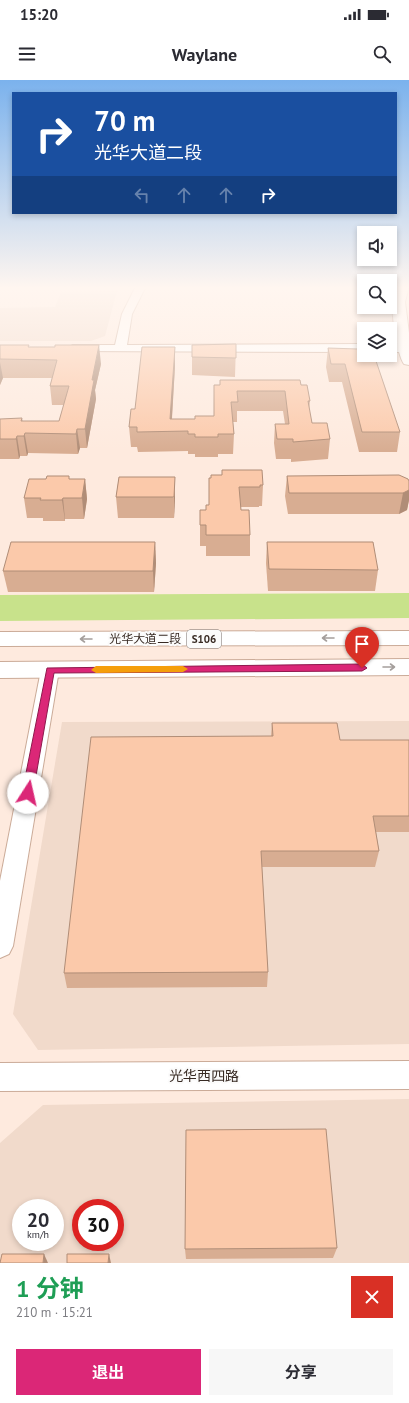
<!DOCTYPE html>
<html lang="zh">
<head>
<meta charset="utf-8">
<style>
  body { margin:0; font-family:"PT Sans","Noto Sans SC",sans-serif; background:#f7f7f7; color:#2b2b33; height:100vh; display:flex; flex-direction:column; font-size:15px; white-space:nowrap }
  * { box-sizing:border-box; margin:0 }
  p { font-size:13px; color:#7c7c81 }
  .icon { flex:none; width:22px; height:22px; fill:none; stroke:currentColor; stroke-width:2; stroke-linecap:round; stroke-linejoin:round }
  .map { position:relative; height:1183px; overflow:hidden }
  .side { display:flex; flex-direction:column; background:#fff; flex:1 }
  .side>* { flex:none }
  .banner { position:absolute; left:12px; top:12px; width:385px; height:122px; border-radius:0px; box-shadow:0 2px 6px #0003; background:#1a4fa0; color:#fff; overflow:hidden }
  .tools { position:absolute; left:357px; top:146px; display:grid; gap:8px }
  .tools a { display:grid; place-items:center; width:40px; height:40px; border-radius:0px; background:#fff; box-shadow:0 2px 6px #0003; font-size:20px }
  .speed { position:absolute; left:12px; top:1119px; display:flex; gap:8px; font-size:20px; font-weight:700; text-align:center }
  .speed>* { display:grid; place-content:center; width:52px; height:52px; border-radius:50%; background:#fff; box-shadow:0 2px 6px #0003; line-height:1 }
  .speed small { font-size:10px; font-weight:400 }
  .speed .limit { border:6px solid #d22; background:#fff; color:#111 }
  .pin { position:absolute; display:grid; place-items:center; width:34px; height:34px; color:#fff; margin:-41px -17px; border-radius:50% 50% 50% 0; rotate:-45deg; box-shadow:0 0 4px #0007 }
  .pin .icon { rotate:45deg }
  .me { position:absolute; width:44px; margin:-22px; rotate:10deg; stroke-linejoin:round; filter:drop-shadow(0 0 3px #0008) }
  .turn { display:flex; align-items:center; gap:14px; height:84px; padding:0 16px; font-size:18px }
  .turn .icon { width:52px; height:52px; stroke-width:2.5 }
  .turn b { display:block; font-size:28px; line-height:34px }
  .lanes { display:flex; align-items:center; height:38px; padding:0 16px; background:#0003; justify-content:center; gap:20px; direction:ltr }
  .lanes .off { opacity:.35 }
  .round { display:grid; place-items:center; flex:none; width:42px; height:42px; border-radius:0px; background:#f7f7f7 }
  .overview { display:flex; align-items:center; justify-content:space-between; height:68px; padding:0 16px }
  h1 { font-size:24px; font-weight:700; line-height:30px; color:#1e9e55 }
  .cta { display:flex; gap:8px; margin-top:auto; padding:8px 16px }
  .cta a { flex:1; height:46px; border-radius:0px; background:#db2777; color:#fff; font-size:16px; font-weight:700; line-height:46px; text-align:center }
  .cta a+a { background:#f7f7f7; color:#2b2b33 }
  .status { display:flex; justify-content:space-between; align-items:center; height:28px; padding:0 20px; background:#fff; direction:ltr }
  .status svg { height:11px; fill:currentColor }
  header { display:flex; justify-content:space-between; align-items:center; height:52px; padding:0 16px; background:#fff; font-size:18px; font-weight:700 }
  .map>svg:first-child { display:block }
</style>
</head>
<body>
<div class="status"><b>15:20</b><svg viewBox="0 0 49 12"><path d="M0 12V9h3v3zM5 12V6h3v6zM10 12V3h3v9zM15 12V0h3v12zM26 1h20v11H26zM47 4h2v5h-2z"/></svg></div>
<header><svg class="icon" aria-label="menu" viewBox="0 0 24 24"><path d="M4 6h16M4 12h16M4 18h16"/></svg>Waylane<svg class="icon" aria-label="search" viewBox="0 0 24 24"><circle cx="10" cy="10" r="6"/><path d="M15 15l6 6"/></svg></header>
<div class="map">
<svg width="409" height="1183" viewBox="0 0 409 1183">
  <rect width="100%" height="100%" fill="#feeade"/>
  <g fill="#f1dacb" fill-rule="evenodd">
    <path d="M117,211L105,256L91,261H0V228L55,227L61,212Z"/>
    <path d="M409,641V964L38,970L13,934L62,642Z"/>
    <path d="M409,1019V1183H0V1063L43,1025ZM21,1128H55V1162H21ZM81,1128H115V1162H81Z"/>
  </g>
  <path fill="#c8e28b" d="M409,513V538L0,541V515Z"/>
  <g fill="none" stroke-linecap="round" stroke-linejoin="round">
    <g stroke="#cbab98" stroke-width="2">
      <g id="minor">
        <path d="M136,206H146L132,234L127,265L364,264V272L69,271L67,269L69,267L73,265H115L122,234Z"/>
        <rect x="390" y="264" width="19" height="8"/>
        <path d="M50,583L57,585L59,590L13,866L9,874L0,878V801L41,590L43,585Z"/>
        <path d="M409,981V1009L0,1011V983Z"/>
      </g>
    </g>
    <g stroke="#cbab98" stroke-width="2">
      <g id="major">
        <path d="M399,206H409L405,222L409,253V285L404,284C397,274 391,233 393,221C394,216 397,211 399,206Z"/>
        <path d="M409,551V565L0,566V552Z"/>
        <path d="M409,579V595L0,598V582Z"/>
      </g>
    </g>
    <use href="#minor" fill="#fff" fill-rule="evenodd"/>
    <use href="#major" fill="#fff" fill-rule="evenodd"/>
  </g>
  <g fill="#d8ad92">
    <path d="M236,264L235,297L192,295V277Z"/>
    <path d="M0,265L29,267L101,284L95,310L96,319L87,368H80L78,374L28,373L27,376H20L19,379H0V339L23,341H59L64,325H52L50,306L52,298H3L0,305Z"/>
    <path d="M175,267V286L172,339H195L214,336V305H301L310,321L309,330L312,343L330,359L328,379L291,382V379H276L274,363L275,344H285L283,331H237V342H233L234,354L233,374H218V377H195V374H188V371L138,372L137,367H131L129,347L135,329Z"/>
    <path d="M328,268L359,271L400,352L397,372H359L342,302H329L326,287Z"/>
    <path d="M222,390L263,405L262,426H259V427H241V430L250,455V476H206V466H200V430H206L209,425V398H211L222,395Z"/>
    <path d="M287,396L409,401V420L407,430L399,434H288L285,416Z"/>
    <path d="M119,397L175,418L174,438H118L116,417Z"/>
    <path d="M69,399H85L87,419L84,439H65V441H43V438H27L24,418Z"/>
    <path d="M155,462L156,483L154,512H8L3,491Z"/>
    <path d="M267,462L378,490L375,511H268L266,483Z"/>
    <path d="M272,643L340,660H409V752H376L379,771L375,787H262L268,892L267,907L67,908L64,893L271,656Z"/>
    <path d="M337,1168L333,1178L186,1179L185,1169Z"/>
  </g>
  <g fill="#b08d77">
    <path d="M99,265L101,284L95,310L96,319L87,368L85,349L92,300Z"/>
    <path d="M175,267V286L171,351L170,339Z"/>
    <path d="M0,282L3,298L0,305Z"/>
    <path d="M22,338L28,373L27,376L21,341Z"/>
    <path d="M77,349L80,368L78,374L76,354Z"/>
    <path d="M17,356L20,376L19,379L16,359Z"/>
    <path d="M175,397V418L174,438V417Z"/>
    <path d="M85,399L87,419L84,439L82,418Z"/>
    <path d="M409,410V420L407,430L399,434L403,413Z"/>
    <path d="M63,418L65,439V441L62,420Z"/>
    <path d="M155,462L156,483L154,512L153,491Z"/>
    <path d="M44,1174L48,1183H43Z"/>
    <path d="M109,1174L111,1183H108Z"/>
  </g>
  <g fill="#fbc9aa" stroke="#b08d77">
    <path d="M236,264V278L192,277V265Z"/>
    <path d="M0,265H29L28,267H55V265H99L92,300H94L85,349H77L76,354L25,353L24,356H17L16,359H0V339L22,338L21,341H59L69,306H50L57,280L0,279Z"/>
    <path d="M142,267H175L170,339H195V336H214V305H220V300H300L301,305H307L310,321H308L312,343H327L330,359L293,362V359H277L275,344H289L285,311H237L238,322H231L234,354H218V357H195V354H188V351L137,352V347H129L131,329H135Z"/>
    <path d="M328,268L358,269L359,271H364V275H374L400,352H362L345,284H331Z"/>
    <path d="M222,390H262L263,405H260V407H239L241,430H249L250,455H206V445H200V430H206V425H209V398H211V395H222Z"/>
    <path d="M399,395L408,399L409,401V410L403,413H289L287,396Z"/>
    <path d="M47,396H69V399H85L82,418H63L62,420H40L41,418H24L29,399H46Z"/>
    <path d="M119,397H175L174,417H116Z"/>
    <path d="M11,462H155L153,491H3Z"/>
    <path d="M267,462H373L378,490L269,489Z"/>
    <path d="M272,643H337L340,660H409V736H373L379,771H261L268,892L64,893L91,657L273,656Z"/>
    <path d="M326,1049L337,1168L185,1169L186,1050Z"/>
    <path d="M2,1174H44L43,1183H0Z"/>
    <path d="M67,1174H109L108,1183H67Z"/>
  </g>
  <defs><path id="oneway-shaft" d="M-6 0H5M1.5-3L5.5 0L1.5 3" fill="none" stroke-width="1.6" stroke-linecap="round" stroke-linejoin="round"/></defs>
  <g stroke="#a59f9c">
    <use href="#oneway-shaft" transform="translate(328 558) rotate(180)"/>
    <use href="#oneway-shaft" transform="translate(86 559) rotate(180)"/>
    <use href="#oneway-shaft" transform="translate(389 587)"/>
  </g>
  <linearGradient id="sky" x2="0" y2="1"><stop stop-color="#7bb2ed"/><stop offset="0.56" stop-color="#fff6f0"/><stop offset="1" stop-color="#fff6f0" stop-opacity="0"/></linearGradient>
  <rect width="409" height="371" fill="url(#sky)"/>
  <path fill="#db2777" stroke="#8e194d" d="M362,584L367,588L362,591L54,593L33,713L28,717L22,713L47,588Z"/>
  <path fill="#f59e0b" d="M96,586H183L188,589L183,592L96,593L91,590Z"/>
  <g text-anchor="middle" stroke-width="4" stroke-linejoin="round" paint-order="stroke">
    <rect fill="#fbfbfb" stroke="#726964" stroke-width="1" x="187" y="550" width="34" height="18" rx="3"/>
    <g font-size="11" font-weight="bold" fill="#372a23">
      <text x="204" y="563">S106</text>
    </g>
    <g font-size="12" fill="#372a23" stroke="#fbfbfb">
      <text x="145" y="563">光华大道二段</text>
    </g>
    <g font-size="14" fill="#372a23" stroke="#fbfbfb">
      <text x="204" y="1001">光华西四路</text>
    </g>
  </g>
</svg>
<div class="tools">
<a><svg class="icon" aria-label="sound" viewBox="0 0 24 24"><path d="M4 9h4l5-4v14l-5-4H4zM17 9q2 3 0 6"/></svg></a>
<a><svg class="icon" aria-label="search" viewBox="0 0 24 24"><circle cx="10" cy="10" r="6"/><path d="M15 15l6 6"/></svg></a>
<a><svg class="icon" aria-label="layers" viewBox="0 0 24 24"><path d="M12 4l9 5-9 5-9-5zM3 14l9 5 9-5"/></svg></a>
</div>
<div class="speed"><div>20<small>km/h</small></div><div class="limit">30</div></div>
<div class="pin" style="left:362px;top:588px;background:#d93025"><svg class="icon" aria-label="arrive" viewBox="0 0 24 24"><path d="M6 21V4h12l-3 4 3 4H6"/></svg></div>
<svg class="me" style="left:28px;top:713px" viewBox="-20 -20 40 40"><circle r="19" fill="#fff"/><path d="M0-13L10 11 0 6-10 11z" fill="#db2777"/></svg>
<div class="banner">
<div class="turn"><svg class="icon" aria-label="right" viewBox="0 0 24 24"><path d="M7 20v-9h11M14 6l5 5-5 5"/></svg><div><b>70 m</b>光华大道二段</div></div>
<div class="lanes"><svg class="icon off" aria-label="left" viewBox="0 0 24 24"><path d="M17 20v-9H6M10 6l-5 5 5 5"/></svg><svg class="icon off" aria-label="ahead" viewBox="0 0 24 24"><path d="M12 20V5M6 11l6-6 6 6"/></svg><svg class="icon off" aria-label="ahead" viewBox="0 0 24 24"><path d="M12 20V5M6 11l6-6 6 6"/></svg><svg class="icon" aria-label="right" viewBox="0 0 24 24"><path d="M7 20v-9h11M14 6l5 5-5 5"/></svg></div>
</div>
</div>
<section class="side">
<div class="overview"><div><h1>1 分钟</h1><p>210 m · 15:21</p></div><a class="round" style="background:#d93025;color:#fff"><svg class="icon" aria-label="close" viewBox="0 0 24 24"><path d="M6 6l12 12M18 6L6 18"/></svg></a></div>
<div class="cta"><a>退出</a><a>分享</a></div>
</section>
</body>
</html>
